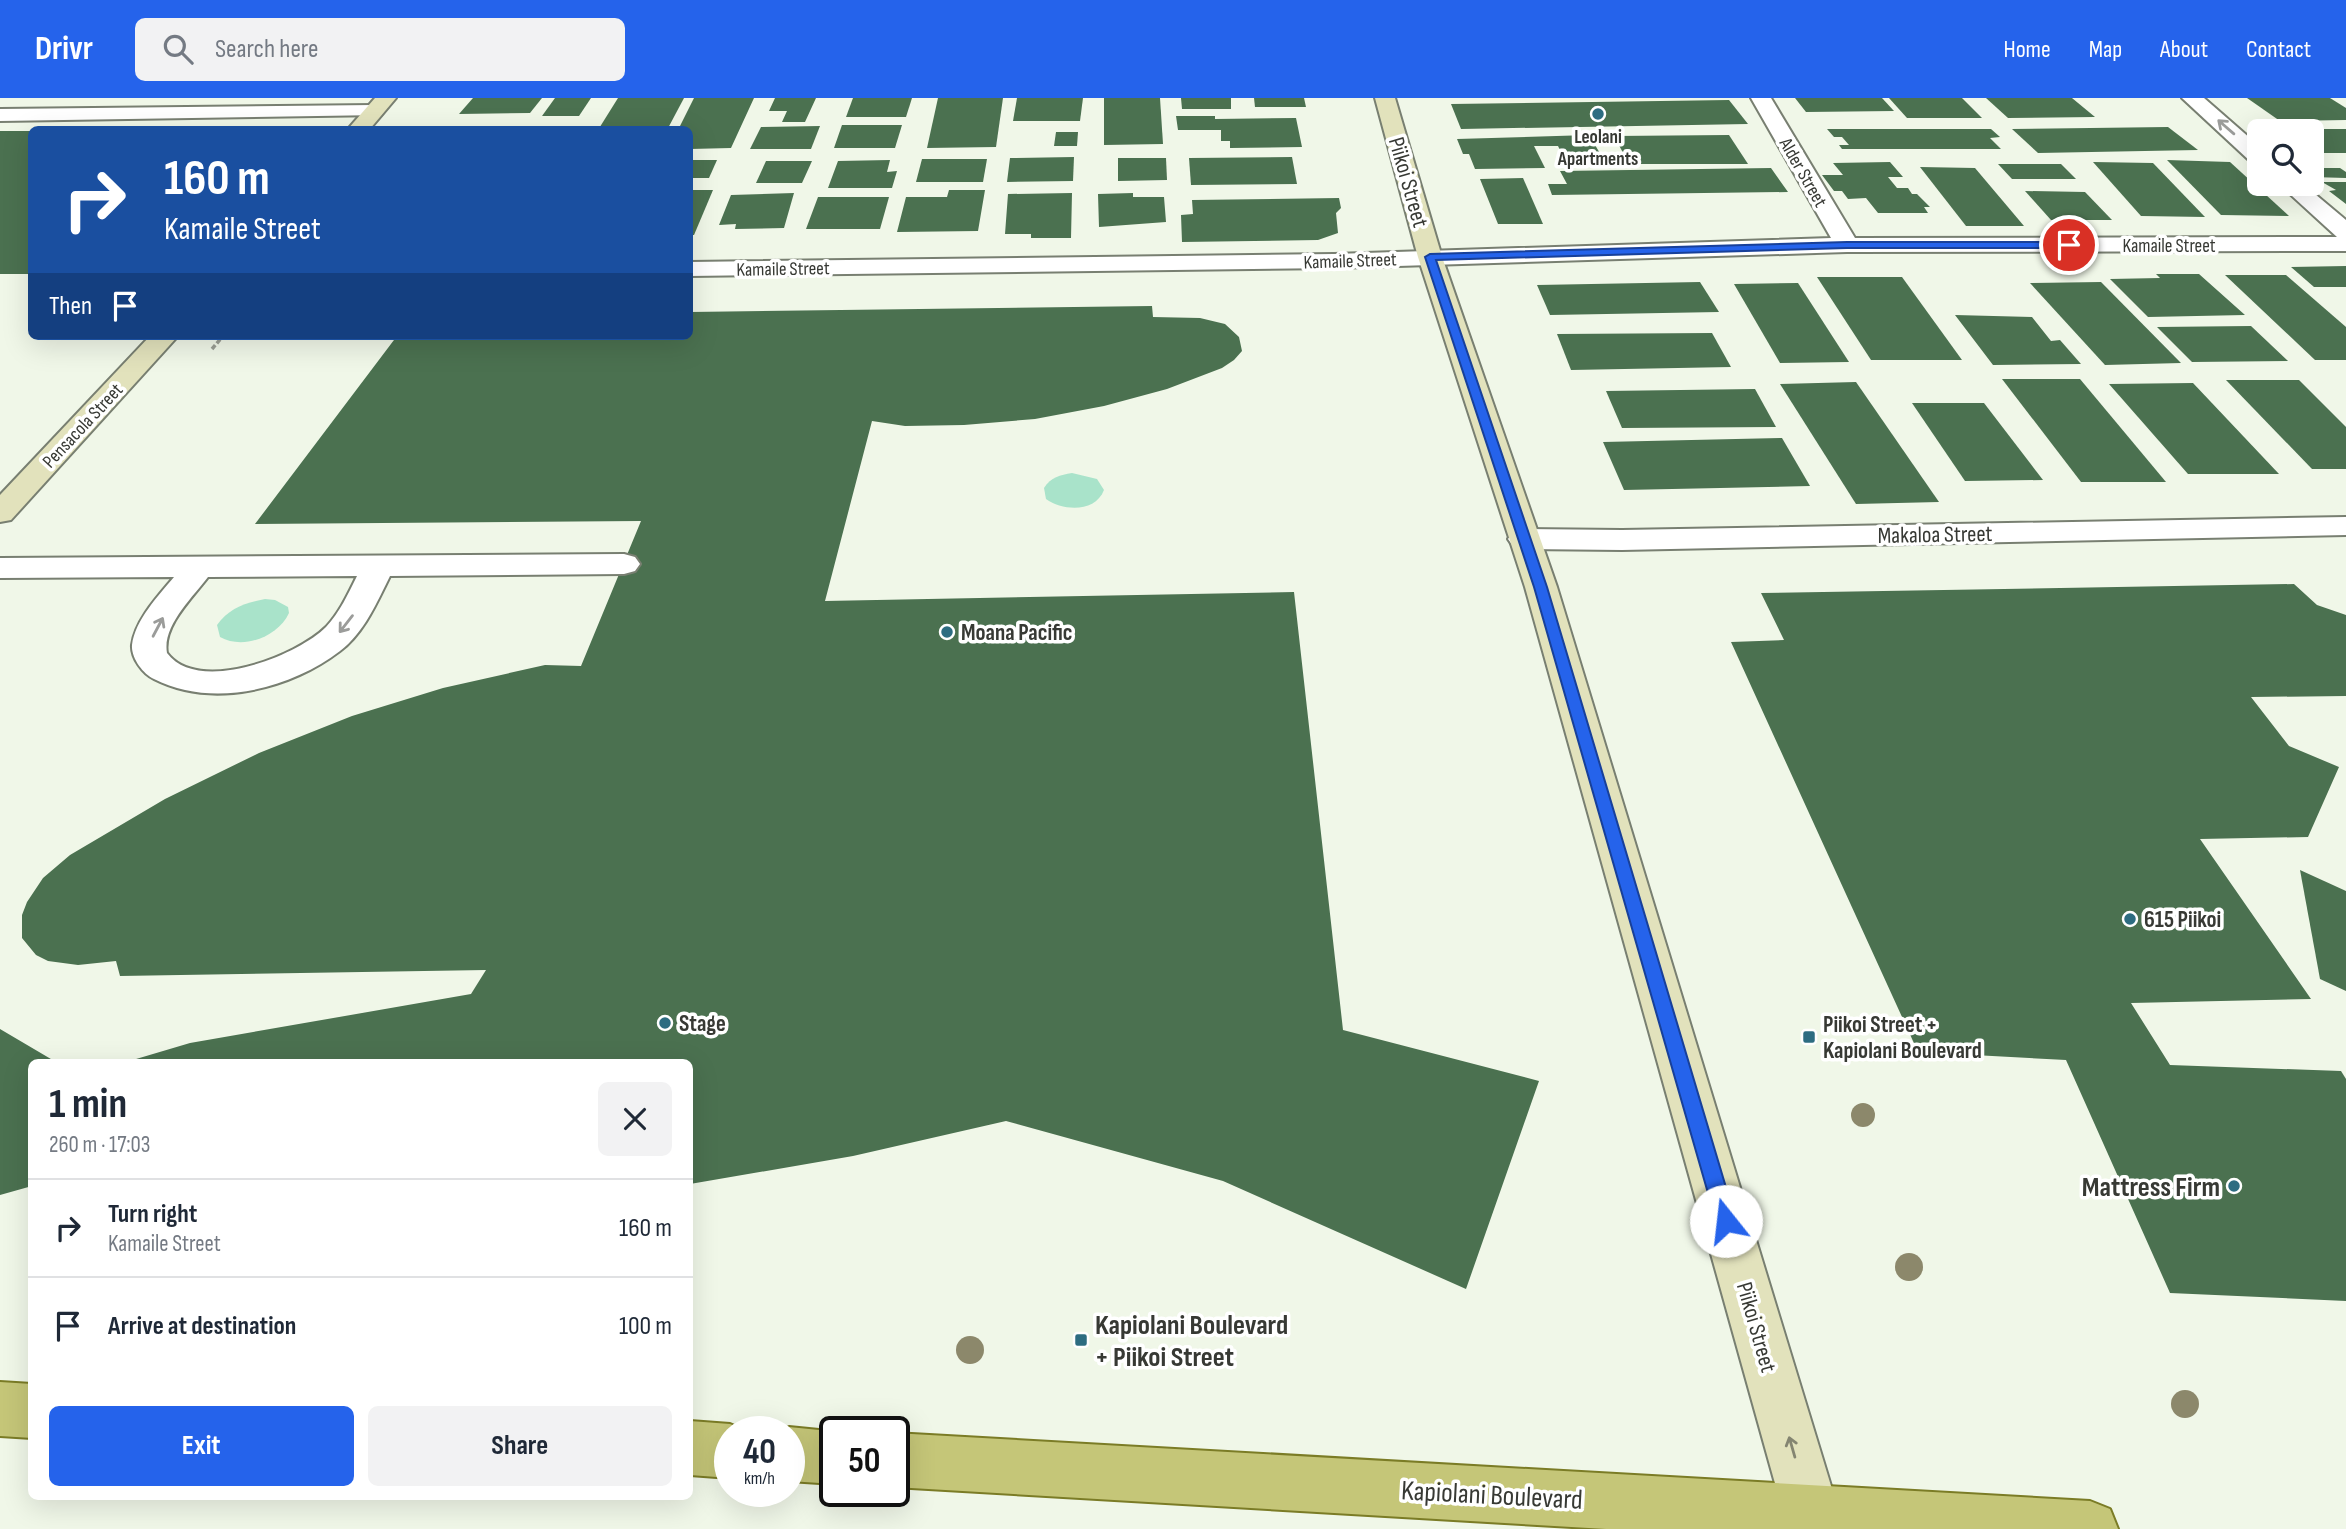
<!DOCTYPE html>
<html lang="en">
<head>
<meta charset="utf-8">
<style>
  body { margin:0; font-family:"Sofia Sans Condensed",sans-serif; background:#f2f2f3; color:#1f2937; height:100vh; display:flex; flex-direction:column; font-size:26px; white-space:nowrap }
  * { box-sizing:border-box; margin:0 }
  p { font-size:23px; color:#747a83 }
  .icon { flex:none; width:38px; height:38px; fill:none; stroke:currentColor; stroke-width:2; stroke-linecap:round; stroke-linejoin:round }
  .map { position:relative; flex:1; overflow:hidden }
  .side { position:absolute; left:28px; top:961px; width:665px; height:441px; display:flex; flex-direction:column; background:#fff; border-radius:10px; box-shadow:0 7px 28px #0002 }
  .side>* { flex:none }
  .guide { position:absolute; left:28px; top:28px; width:665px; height:214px; border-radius:10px; box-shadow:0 7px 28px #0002; background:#1a4fa0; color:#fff; overflow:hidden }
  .tools { position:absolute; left:2247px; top:21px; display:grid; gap:14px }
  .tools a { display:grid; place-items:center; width:77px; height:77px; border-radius:10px; background:#fff; box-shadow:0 7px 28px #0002; font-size:35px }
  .speed { position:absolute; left:714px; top:1318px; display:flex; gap:14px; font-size:35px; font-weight:700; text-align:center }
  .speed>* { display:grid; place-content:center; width:91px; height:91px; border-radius:50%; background:#fff; box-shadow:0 7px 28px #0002; line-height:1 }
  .speed small { font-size:18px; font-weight:400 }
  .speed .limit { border:4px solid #111; border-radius:10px; background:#fff; color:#111 }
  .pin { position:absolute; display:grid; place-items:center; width:60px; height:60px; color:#fff; margin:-30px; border:4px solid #fff; border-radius:50%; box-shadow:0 2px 7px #0007 }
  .me { position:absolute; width:77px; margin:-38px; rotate:344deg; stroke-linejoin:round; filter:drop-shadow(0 0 5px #0008) }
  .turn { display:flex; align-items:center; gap:24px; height:147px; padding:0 21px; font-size:32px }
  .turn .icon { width:91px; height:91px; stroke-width:2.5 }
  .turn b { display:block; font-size:49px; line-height:60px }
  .then { display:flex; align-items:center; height:66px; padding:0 21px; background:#0003; gap:14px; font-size:26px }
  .round { display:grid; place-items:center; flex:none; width:74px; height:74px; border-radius:10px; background:#f2f2f3 }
  .overview { display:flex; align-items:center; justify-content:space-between; height:119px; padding:0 21px }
  h1 { font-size:42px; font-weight:700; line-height:52px }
  .action { display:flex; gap:14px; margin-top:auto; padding:14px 21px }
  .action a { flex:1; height:80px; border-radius:10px; background:#2563eb; color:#fff; font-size:28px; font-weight:700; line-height:80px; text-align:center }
  .action a+a { background:#f2f2f3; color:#1f2937 }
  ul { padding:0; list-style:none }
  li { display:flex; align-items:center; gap:21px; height:98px; padding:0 21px; border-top:2px solid #e0e1e3 }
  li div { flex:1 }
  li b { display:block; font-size:26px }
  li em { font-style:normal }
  header { display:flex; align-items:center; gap:42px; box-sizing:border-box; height:98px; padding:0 35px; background:#2563eb; color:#fff }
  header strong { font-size:33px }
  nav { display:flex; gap:38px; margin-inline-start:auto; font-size:24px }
  .search { width:490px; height:63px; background:#f2f2f3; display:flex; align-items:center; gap:18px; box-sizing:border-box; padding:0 24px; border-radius:10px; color:#747a83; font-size:26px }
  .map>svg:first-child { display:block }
</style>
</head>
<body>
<header>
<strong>Drivr</strong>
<div class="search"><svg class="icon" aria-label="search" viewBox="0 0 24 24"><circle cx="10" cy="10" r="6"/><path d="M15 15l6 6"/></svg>Search here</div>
<nav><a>Home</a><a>Map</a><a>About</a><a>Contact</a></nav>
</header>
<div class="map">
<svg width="2346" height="1431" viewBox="0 0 2346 1431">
  <rect width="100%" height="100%" fill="#f0f7e8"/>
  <g fill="#a9e3ca">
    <path d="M1072,375L1097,381L1104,392C1095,415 1063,413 1046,401L1044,390C1051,379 1060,377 1072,375Z"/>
    <path d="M265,501L275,502L288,509L289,515C278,539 243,552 220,539L217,527C229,510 245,505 265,501Z"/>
  </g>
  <g fill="#4b7150">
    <path d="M473,0H542L530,15L459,16Z"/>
    <path d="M555,0H591L579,18H542Z"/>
    <path d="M618,0H684L667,32H598Z"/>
    <path d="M694,0H754L731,50L690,51V32H678Z"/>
    <path d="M775,0H816L805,24H782L787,13H769Z"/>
    <path d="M853,0H912L906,19H846Z"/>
    <path d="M938,0H1003L996,49L927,50Z"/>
    <path d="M1017,0H1083L1080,23H1013Z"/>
    <path d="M1104,0H1160L1163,46L1104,47Z"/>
    <path d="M1181,0H1231V11H1182Z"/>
    <path d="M1254,0H1304L1306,9H1255Z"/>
    <path d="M1795,0H1882L1894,13L1806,14Z"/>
    <path d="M1889,0H1962L1982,20H1907Z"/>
    <path d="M1986,0H2072L2095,19L2008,20Z"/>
    <path d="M2247,0H2330L2346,10V22L2280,23Z"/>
    <path d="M1729,2L1748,26L1461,31L1451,6Z"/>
    <path d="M1176,18H1215V21L1296,20L1302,49L1230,50V43H1221V32H1178Z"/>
    <path d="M842,27H902L895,50H834Z"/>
    <path d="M820,28L811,51H750L761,29Z"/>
    <path d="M2168,29L2198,52L2038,55L2012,31Z"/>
    <path d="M1827,31H1991L2000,39L1990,40L2001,51H1842L1839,47H1849L1842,39H1834Z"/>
    <rect x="2312" y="31" width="34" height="24"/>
    <rect x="0" y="33" width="32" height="143"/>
    <path d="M1056,34H1078L1077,48H1054Z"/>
    <path d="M1589,37L1607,67L1568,68L1558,48H1534L1545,70L1475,71L1469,56H1463L1457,41Z"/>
    <path d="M1729,37L1748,66H1629L1614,38Z"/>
    <path d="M1074,59L1073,83L1007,84L1010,60Z"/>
    <path d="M1292,59L1297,86L1191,87L1189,60Z"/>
    <path d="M1118,60H1166L1167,82L1118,83Z"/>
    <path d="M922,61H987L983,84H916Z"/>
    <path d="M690,62H717L709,80H690Z"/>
    <path d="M890,62L887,74L897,73L892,90H828L838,63Z"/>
    <path d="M2167,62L2230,64L2289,118L2221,117Z"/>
    <path d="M766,63H812L802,85H756Z"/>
    <path d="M1890,64L1903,79H1888L1897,90H1908L1912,96H1917L1930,109H1924L1928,115H1878L1866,100L1848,101L1842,93H1834L1822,77H1843L1833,65Z"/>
    <path d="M2093,64L2153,65L2205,119L2141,118Z"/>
    <path d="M1998,66H2061L2076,81H2012Z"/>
    <path d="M1920,69L1975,70L2024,128H1966Z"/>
    <path d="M1771,70L1788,94L1552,97L1548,86H1567L1560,73Z"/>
    <path d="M2312,70H2340L2346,74V80L2312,79Z"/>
    <path d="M1523,80L1543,126H1498L1480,81Z"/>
    <path d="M2322,84H2346V106L2329,93L2336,92Z"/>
    <path d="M690,92H713L694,137H690Z"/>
    <path d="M949,92H985L978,133L897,134L906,99H947Z"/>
    <path d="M2025,93L2085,94L2112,122H2051Z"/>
    <path d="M794,95L784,130L735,131L736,126L719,127L731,97Z"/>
    <path d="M1072,95L1071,140H1031V136H1005L1008,96Z"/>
    <path d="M1133,95V99H1164L1166,124L1099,129L1098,96Z"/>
    <path d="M818,99H889L880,131H806Z"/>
    <path d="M1339,100L1341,110L1336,115L1338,135L1318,142L1182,144L1181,117L1193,116L1192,102Z"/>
    <path d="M2346,168V189H2314L2291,169Z"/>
    <path d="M2156,176H2199L2245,217L2148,219L2110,181L2160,180Z"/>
    <path d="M2225,177H2286L2346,229V262H2315Z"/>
    <path d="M1817,179H1902L1962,262H1871Z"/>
    <path d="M1700,184L1719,214L1550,217L1537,187Z"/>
    <path d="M2101,184L2181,265L2105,267L2030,185Z"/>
    <path d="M1798,185L1849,264L1780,265L1734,186Z"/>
    <path d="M1152,208L1153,219L1200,220L1225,226L1239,239L1242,253L1234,262L1222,270L1167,291L1104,308L1035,321L964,327L905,328L872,323L825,503L1294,494L1343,932L1539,983L1466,1191L1223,1083L1006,1023L853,1058L690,1086V964H126L190,945L471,896L486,872L120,878L116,863L78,867L48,863L36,857L22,840V817L27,804L43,780L70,757L165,701L259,655L352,618L443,590L545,567L581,568L641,423L255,426L397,238H690V214Z"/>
    <path d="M1955,217L2032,219L2051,243L2060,242L2081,266L1993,267Z"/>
    <path d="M2251,228L2288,263L2192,264L2157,229Z"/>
    <path d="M1712,235L1731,269L1571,272L1557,236Z"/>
    <path d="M2002,281H2080L2166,384H2081Z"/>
    <path d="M2226,282H2299L2346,329V371H2312Z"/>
    <path d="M1856,284L1939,404L1856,406L1780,286Z"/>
    <path d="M2193,285L2279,376H2188L2109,286Z"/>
    <path d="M1755,291L1776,329L1622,330L1606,293Z"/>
    <path d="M1912,305H1984L2043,382L1965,383Z"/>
    <path d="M1782,340L1810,388L1624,392L1603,344Z"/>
    <path d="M2294,486L2317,507L2346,517V598L2251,599L2289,648L2339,669L2308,739L2200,741L2311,901L2131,905L2170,967L2341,973L2346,981V1203L2170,1195L2066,962L1918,954L1731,544L1784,542L1761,495Z"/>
    <path d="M2300,772L2346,793V893L2320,881Z"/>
    <path d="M0,931L56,964H32V1088L0,1097Z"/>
  </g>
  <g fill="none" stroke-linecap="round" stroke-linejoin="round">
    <g stroke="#787f71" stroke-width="4">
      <g id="lane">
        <path d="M374,7L381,9L384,13L381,17L0,23V11Z"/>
        <path d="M624,456L635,459L640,466L635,473L624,476L390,478C377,504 364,535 340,553C290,591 213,611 154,581C143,576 131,560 132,547C135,522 159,497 174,479L0,480V460ZM357,478C348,496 340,514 326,529C297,558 198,597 167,555C162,528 193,499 208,479Z"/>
      </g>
    </g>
    <g stroke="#787f71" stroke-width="4">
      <g id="street">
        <path d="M1751,0H1771L1855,140L2337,139L2279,86H2303L2346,122V153L1847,154L1334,170L690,178V164L1334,156L1831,140Z"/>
        <path d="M2182,0H2204L2259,48V66L2251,64Z"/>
        <path d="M2346,419V437L1622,452L1524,451L1513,448L1508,441L1513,434L1524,431L1622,432Z"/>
      </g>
    </g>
    <g stroke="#787f71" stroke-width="4">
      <g id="secondary">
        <path d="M375,0H396L369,32H347Z"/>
        <path d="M1375,0H1395L1442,159L1557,489L1835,1401L1849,1431H1790L1783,1414L1525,489L1418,159Z"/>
        <path d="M150,238H178L11,422L0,424V397Z"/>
      </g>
    </g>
    <g stroke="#7b7c26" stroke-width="4">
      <g id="primary">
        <path d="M0,1284L32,1286V1340L0,1338Z"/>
        <path d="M690,1323L730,1326L749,1334H730V1380L690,1377Z"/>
        <path d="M789,1329L839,1334H835V1386L789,1383V1334H777Z"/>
        <path d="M894,1335L2090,1403L2110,1411L2118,1431H1606L894,1389Z"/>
      </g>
    </g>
    <path stroke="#999d93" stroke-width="3.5" stroke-dasharray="5 2.5" stroke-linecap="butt" d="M212,251L223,238"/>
    <use href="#lane" fill="#fff" fill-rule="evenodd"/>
    <use href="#street" fill="#fff" fill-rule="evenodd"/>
    <use href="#secondary" fill="#e2e2bc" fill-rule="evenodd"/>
    <use href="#primary" fill="#c5c678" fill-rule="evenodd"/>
  </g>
  <g fill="#8c886b">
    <circle cx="1863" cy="1017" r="12"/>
    <circle cx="1909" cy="1169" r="14"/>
    <circle cx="970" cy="1252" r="14"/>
    <circle cx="2185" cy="1306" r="14"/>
  </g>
  <defs><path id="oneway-shaft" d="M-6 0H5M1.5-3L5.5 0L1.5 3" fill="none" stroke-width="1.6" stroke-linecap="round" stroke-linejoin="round" transform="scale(1.75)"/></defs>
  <g stroke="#9b9c9a">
    <use href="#oneway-shaft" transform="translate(2226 29) rotate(-139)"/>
    <use href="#oneway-shaft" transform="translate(346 526) rotate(128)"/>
    <use href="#oneway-shaft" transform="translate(158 529) rotate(-62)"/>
  </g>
  <use stroke="#848571" href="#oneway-shaft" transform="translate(1792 1349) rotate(-106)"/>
  <path fill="#2563eb" stroke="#184099" stroke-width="2" d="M1847,144H2069L2074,147L2069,150H1847L1436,162L1547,489L1736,1123L1733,1130L1726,1133L1719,1130L1716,1123L1534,489L1425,159L1430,156Z"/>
  <g fill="#2d6c81" stroke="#fff" stroke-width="2.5">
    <circle cx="1598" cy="16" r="7"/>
    <circle cx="947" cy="534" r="7"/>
    <circle cx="2130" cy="821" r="7"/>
    <circle cx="665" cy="925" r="7"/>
    <rect x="1802" y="932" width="14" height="14" rx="3.5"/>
    <circle cx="2234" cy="1088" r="7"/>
    <rect x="1074" y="1235" width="14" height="14" rx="3.5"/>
  </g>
  <g text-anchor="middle" stroke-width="7" stroke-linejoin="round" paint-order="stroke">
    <g font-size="19" font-weight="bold" fill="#373934" stroke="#fff">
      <text x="1598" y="45">Leolani<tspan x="1598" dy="22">Apartments</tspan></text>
    </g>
    <g font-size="19" fill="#373934" stroke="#fff">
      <text transform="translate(1804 74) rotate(60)" y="7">Alder Street</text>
      <text x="2169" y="154">Kamaile Street</text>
      <text transform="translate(1350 162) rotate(-2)" y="7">Kamaile Street</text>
      <text transform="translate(783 170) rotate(-1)" y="7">Kamaile Street</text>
      <text transform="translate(82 327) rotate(-47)" y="7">Pensacola Street</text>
    </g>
    <g font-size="23" fill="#373934" stroke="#fff">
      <text transform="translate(1409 84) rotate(74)" y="8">Piikoi Street</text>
      <text transform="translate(1935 436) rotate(-1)" y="8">Makaloa Street</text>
      <text transform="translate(1757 1229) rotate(74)" y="8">Piikoi Street</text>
    </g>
    <g font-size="23" font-weight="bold" fill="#373934" stroke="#fff" text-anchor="start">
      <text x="961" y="542">Moana Pacific</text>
      <text x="2144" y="829">615 Piikoi</text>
      <text x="679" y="933">Stage</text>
      <text x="1823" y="934">Piikoi Street +<tspan x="1823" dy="26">Kapiolani Boulevard</tspan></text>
    </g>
    <g font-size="28" font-weight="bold" fill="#373934" stroke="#fff" text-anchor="end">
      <text x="2220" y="1098">Mattress Firm</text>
      <text x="1095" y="1236" text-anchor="start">Kapiolani Boulevard<tspan x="1095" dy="32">+ Piikoi Street</tspan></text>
    </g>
    <g font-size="28" fill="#373934" stroke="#fff">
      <text transform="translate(1492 1396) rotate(3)" y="10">Kapiolani Boulevard</text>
    </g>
  </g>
</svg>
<div class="tools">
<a><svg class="icon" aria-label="search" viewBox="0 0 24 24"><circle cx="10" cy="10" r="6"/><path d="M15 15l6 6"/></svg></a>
</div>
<div class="speed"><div>40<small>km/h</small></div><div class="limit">50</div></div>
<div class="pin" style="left:2069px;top:147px;background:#d93025"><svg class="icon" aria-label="arrive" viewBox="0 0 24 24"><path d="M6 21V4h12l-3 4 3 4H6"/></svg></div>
<svg class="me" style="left:1726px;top:1123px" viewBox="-20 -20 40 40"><circle r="19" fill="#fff"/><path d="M0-13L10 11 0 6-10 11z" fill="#2563eb"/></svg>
<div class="guide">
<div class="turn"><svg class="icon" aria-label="right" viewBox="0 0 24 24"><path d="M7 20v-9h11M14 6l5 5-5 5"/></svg><div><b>160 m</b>Kamaile Street</div></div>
<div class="then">Then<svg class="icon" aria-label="arrive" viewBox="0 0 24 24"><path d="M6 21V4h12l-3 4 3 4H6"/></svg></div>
</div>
<section class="side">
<div class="overview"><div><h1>1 min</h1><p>260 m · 17:03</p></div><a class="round"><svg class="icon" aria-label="close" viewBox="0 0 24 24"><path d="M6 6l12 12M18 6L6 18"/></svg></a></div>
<ul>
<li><svg class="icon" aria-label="right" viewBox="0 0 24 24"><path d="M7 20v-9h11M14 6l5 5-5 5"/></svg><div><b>Turn right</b><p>Kamaile Street</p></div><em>160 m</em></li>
<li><svg class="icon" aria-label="arrive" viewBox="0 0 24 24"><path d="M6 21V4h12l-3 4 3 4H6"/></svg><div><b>Arrive at destination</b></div><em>100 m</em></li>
</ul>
<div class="action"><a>Exit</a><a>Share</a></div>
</section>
</div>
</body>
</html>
